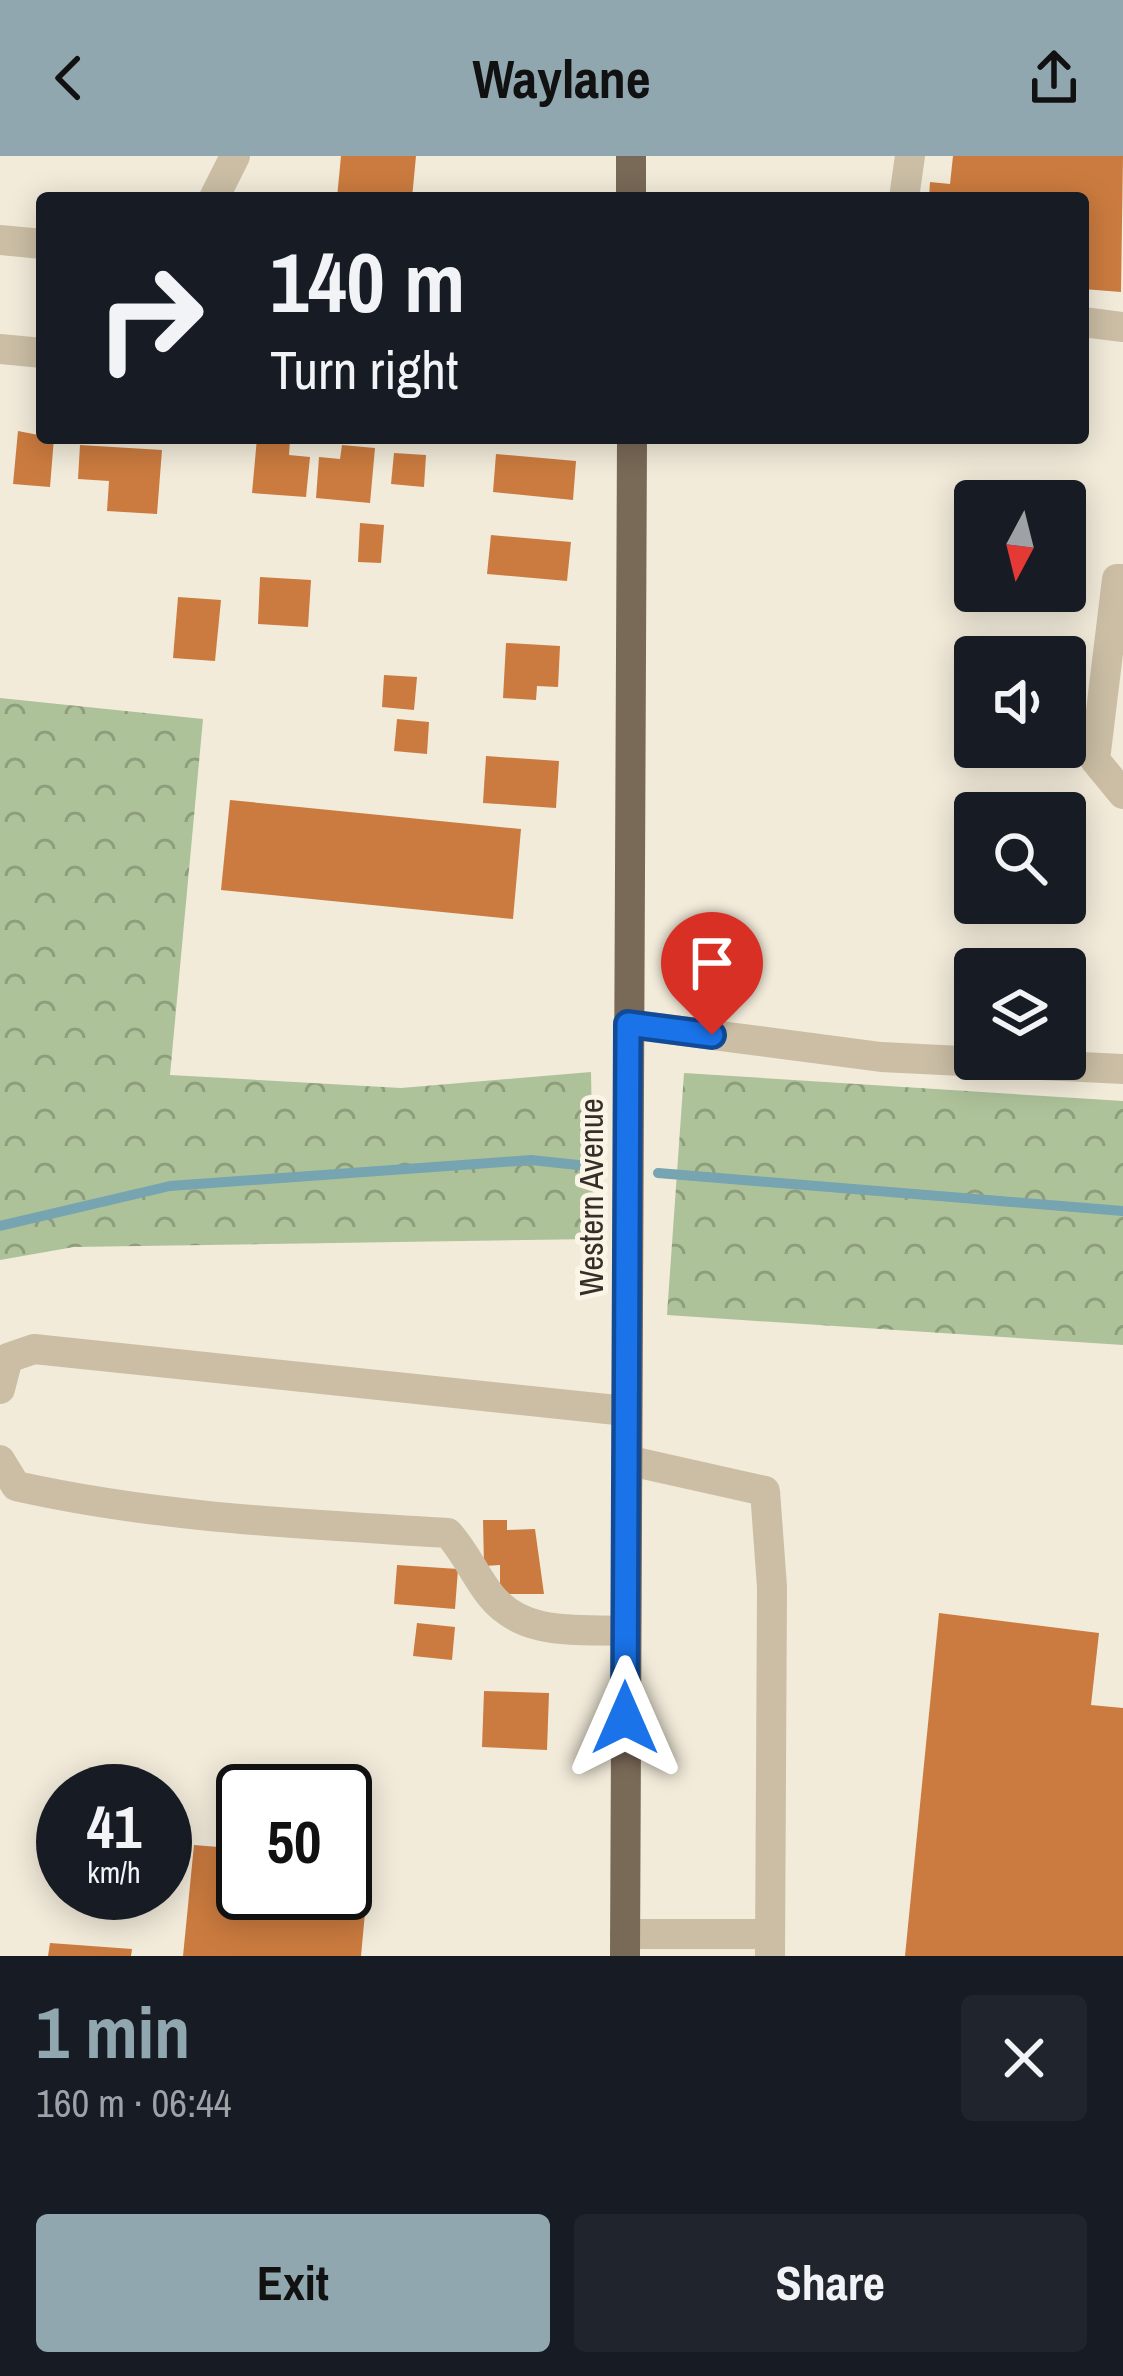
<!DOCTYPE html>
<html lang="en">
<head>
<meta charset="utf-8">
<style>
  body { margin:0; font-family:"Archivo Narrow",sans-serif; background:#20242c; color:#f1f3f6; height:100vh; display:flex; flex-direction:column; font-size:45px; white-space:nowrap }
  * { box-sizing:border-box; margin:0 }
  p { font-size:39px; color:#9ea1a6 }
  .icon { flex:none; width:66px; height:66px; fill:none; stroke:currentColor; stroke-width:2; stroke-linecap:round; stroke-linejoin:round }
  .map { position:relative; height:1800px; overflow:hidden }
  .details { display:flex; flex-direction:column; background:#171b24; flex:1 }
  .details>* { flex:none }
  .hud { position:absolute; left:36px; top:36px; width:1053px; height:252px; border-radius:12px; box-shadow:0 6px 30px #0003; background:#171b24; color:#f1f3f6; overflow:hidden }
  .needle { width:78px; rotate:187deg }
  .controls { position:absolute; left:954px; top:324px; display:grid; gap:24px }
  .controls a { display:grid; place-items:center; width:132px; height:132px; border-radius:12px; background:#171b24; box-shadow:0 6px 30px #0003; font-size:60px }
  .speed { position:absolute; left:36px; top:1608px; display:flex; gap:24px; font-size:60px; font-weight:700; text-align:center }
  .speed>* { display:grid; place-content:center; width:156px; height:156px; border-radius:50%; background:#171b24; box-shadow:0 6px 30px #0003; line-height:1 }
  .speed small { font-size:30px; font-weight:400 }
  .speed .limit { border:6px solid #111; border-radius:18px; background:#fff; color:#111 }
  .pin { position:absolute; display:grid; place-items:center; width:102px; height:102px; color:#fff; margin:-123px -51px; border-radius:50% 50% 50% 0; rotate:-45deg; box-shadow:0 0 12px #0007 }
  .pin .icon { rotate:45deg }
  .me { position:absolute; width:132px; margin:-66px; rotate:0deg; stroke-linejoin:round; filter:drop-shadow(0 0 9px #0008) }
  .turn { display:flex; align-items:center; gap:42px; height:252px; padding:0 36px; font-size:54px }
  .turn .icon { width:156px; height:156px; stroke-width:2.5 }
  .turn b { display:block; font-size:84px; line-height:102px }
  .round { display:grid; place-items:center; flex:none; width:126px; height:126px; border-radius:12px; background:#20242c }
  .headline { display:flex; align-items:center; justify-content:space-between; height:204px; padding:0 36px }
  h1 { font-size:72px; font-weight:700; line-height:90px; color:#91a7b0 }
  .button { display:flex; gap:24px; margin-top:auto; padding:24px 36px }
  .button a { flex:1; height:138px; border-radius:12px; background:#91a7b0; color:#111; font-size:48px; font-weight:700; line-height:138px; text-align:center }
  .button a+a { background:#20242c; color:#f1f3f6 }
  header { display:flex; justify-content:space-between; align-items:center; height:156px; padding:0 36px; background:#91a7b0; color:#111; font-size:54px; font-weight:700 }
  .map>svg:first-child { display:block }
</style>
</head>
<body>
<header><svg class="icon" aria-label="back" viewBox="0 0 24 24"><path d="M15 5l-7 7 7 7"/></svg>Waylane<svg class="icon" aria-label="share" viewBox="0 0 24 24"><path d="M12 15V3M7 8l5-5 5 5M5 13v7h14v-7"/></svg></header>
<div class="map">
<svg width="1123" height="1800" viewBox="0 0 1123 1800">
  <defs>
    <pattern id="forest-crowns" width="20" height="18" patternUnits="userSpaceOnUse" patternTransform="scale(3)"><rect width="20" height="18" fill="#adc299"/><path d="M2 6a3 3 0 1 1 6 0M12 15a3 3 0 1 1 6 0" fill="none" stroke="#8e9e7d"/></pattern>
  </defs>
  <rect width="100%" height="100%" fill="#f2ebda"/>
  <g fill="url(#forest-crowns)">
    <path d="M0,542L203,563L170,919L401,932L591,916L594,1083L74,1091L0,1104Z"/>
    <path d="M684,917L1123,945V1189L667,1159Z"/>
  </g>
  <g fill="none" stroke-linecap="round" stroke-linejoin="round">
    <g stroke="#77a4b1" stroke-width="10">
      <path d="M658,1017L1123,1055"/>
      <path d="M0,1070L170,1030L531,1004L597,1011"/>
    </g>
  </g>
  <g fill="#cb7b3f">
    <path d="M341,0H416L412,42H337Z"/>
    <path d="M953,0H1123L1121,136L1083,133V42H929L930,26L950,28Z"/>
    <path d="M18,275L54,282L50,331L13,328Z"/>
    <path d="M257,282L290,285L289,299L310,301L306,341L252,337Z"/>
    <path d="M80,289L162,294L157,358L107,355L109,325L78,323Z"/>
    <path d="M342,289L375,292L370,347L316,342L319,301L340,303Z"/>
    <path d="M394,297L426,299L424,331L391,328Z"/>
    <path d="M496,298L576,305L573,344L493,336Z"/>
    <path d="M360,367L384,369L381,407L358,406Z"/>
    <path d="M491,379L571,386L567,425L487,418Z"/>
    <path d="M260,421L311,424L308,471L258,468Z"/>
    <path d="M178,441L221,444L215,505L173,502Z"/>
    <path d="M506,487L560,490L558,531L537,530L536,544L503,542Z"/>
    <path d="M384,519L417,521L414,554L382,551Z"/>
    <path d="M397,563L429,566L427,598L394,595Z"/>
    <path d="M486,600L559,605L556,652L483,647Z"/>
    <path d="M230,644L521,673L513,763L221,734Z"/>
    <path d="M483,1364H507V1374L535,1373L544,1438H509L500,1429V1409L484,1410Z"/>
    <path d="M397,1409L458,1413L455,1453L394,1448Z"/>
    <path d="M939,1457L1099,1477L1091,1549L1123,1552V1800H905Z"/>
    <path d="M417,1467L455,1471L452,1504L413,1500Z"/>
    <path d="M484,1535L549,1537L547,1594L482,1591Z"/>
    <path d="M194,1689L243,1693V1737H345V1701L370,1703L361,1800H183Z"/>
    <path d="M50,1787L132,1793L131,1800H48Z"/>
  </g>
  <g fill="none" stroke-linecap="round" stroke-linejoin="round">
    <g stroke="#cbbea5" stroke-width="30">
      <path d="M214,42L235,0"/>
      <path d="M904,42L910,0"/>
      <path d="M0,84L42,88"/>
      <path d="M1083,166L1123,171"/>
      <path d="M0,193L42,197"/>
      <path d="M1123,423H1117L1095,604L1123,638"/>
      <path d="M628,868L881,901L1123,913"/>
      <path d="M0,1233L8,1202L34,1193L626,1255"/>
      <path d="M0,1304L16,1330C159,1362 302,1368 448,1377C466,1397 475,1420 491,1440C524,1481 578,1473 625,1475"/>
      <path d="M626,1304L765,1335L772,1431L770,1800"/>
      <path d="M625,1778H770"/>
    </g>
    <g stroke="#796957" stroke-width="30">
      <path d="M631,0V42"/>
      <path d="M625,1800L632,282"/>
    </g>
  </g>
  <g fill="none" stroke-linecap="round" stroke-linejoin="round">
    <g stroke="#114b97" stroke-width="30">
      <path id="route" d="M625,1562L628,868L712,879"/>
    </g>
    <use href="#route" stroke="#1a73e8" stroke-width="21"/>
  </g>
  <g text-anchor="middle" stroke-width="10" stroke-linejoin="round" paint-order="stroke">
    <g font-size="33" fill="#362f27" stroke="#faf5e6">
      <text transform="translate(591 1041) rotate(-90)" y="12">Western Avenue</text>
    </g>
  </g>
</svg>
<div class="controls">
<a><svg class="needle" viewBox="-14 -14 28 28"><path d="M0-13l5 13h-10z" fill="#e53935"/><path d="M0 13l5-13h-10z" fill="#9ea1a6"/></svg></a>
<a><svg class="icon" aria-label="sound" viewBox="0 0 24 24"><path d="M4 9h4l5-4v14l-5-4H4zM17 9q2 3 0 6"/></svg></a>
<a><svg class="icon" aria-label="search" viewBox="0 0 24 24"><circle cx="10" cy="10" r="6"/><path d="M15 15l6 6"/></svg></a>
<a><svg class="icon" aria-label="layers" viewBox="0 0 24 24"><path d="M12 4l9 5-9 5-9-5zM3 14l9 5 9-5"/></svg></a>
</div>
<div class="speed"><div>41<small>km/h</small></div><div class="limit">50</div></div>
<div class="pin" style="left:712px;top:879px;background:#d93025"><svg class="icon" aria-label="arrive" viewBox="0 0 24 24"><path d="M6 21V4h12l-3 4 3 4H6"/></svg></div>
<svg class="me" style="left:625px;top:1562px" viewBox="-20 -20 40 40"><path d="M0-17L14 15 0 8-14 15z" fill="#1a73e8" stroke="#fff" stroke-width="4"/></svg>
<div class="hud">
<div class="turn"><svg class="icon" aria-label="right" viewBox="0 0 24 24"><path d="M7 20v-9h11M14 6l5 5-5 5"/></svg><div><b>140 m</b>Turn right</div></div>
</div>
</div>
<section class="details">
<div class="headline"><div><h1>1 min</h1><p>160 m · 06:44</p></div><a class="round"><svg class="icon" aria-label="close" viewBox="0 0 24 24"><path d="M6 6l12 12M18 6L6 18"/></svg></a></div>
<div class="button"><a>Exit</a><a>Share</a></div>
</section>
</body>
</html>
